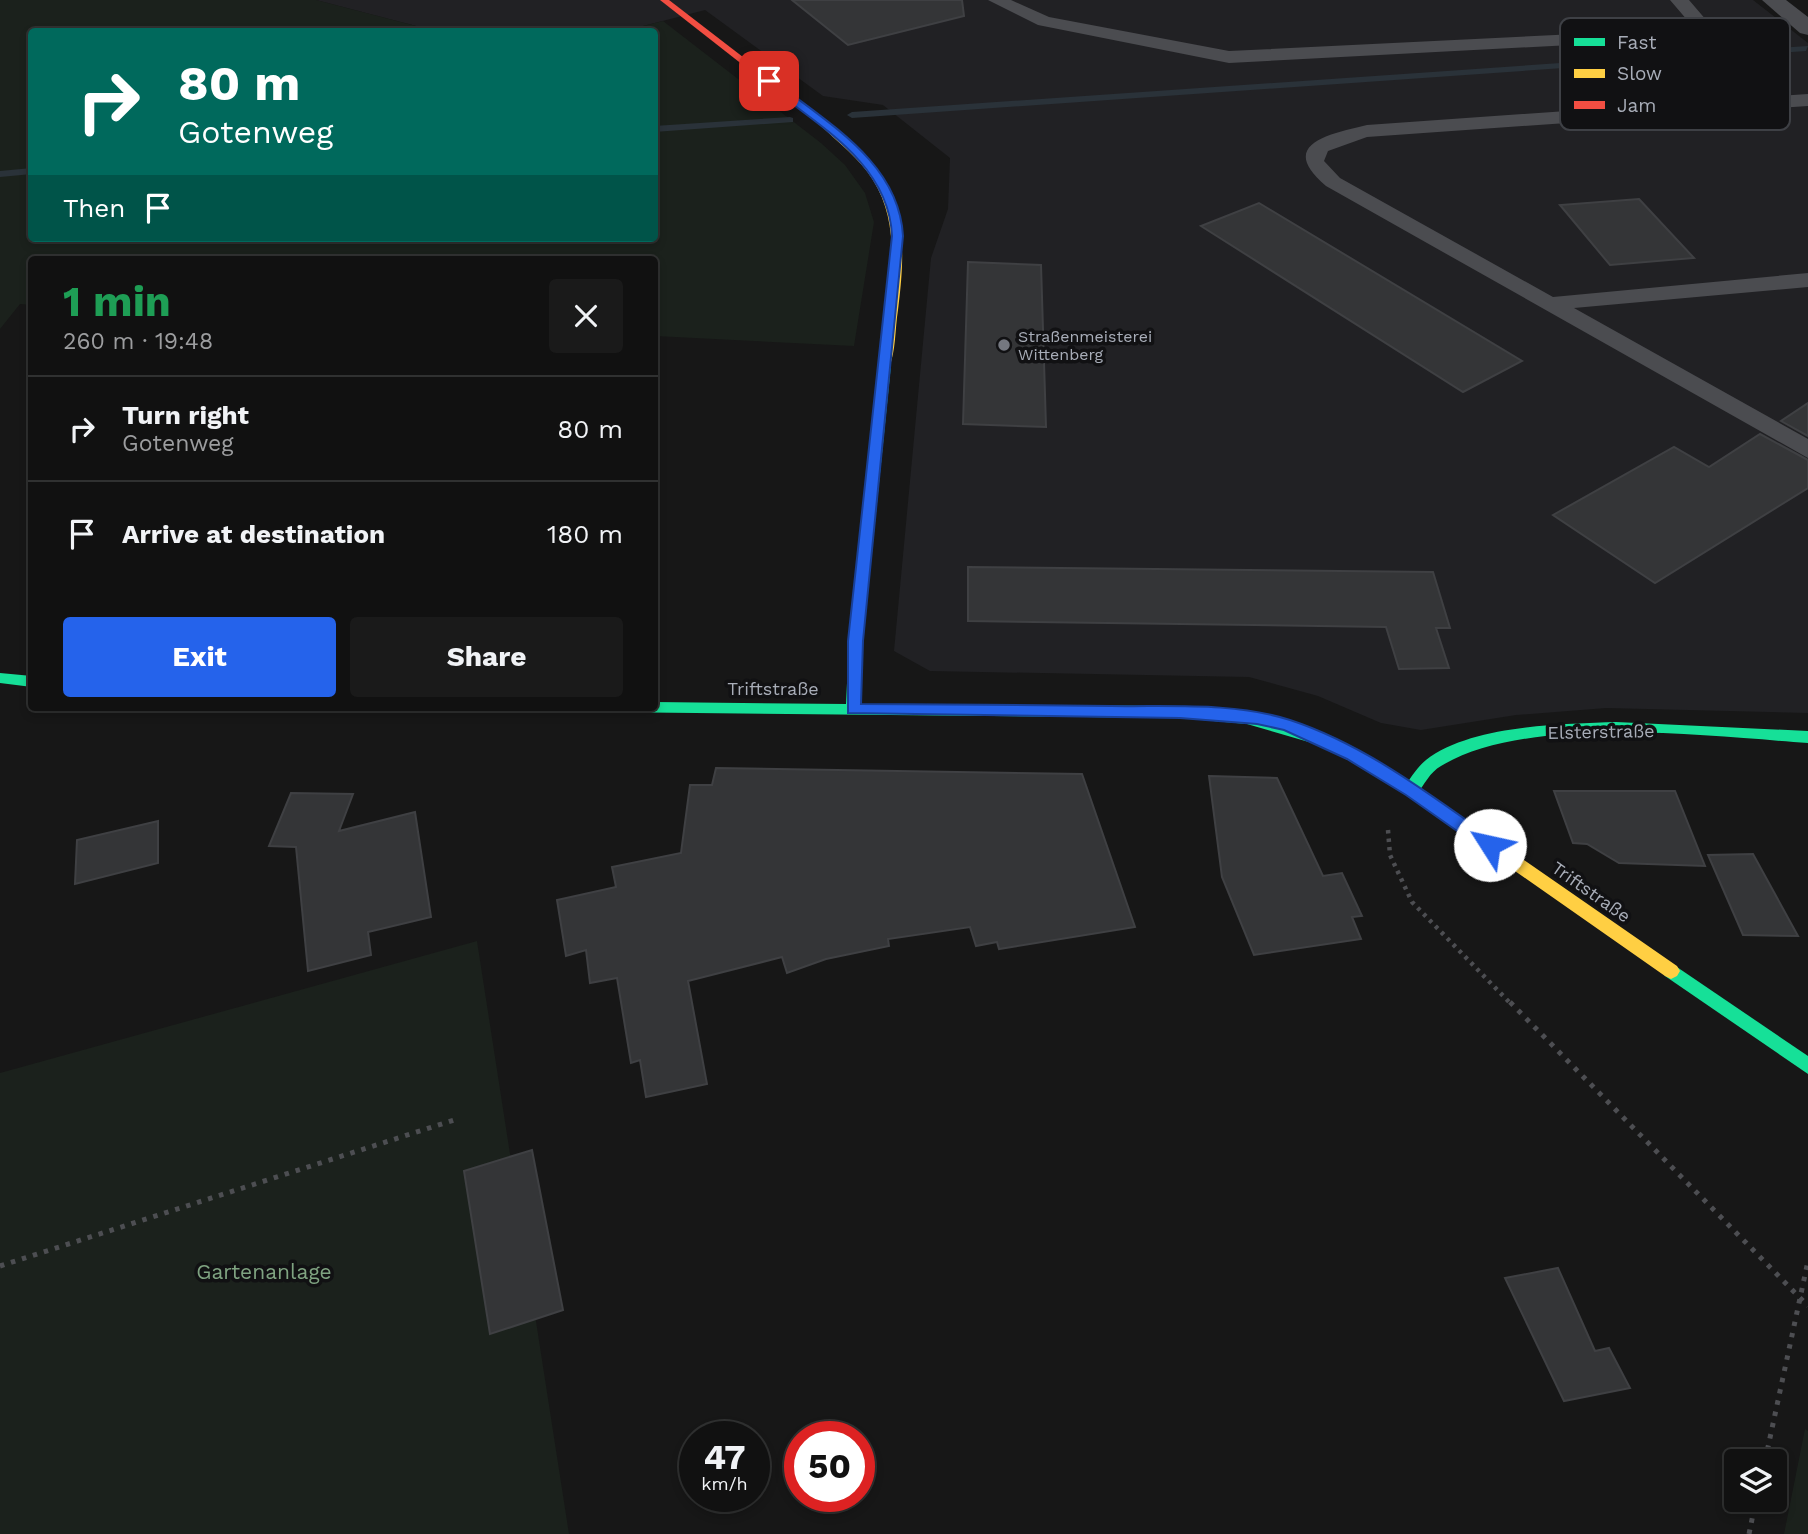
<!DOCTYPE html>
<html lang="en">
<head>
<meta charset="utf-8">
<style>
  body { margin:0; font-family:"Work Sans",sans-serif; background:#1a1a1a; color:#f1f3f6; height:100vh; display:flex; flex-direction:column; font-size:26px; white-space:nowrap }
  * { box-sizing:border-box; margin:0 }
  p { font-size:23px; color:#9c9d9f }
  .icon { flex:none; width:38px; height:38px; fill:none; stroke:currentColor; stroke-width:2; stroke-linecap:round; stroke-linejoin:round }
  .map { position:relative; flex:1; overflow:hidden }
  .drawer { position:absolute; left:28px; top:256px; width:630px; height:455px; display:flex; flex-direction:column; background:#111; border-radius:7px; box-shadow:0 4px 10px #0003,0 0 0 2px #303131 }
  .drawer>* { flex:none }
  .top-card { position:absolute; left:28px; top:28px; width:630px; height:214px; border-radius:7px; box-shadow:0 4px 10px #0003,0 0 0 2px #303131; background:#00695c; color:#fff; overflow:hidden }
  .tools { position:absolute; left:1724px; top:1449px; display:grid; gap:14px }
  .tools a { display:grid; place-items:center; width:63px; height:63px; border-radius:7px; background:#111; box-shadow:0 4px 10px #0003,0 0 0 2px #303131; font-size:35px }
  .speed { position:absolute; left:679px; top:1421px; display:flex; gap:14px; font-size:35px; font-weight:700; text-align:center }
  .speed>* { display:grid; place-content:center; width:91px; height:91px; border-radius:50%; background:#111; box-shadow:0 4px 10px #0003,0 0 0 2px #303131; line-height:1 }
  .speed small { font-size:18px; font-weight:400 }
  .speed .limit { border:10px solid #d22; background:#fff; color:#111 }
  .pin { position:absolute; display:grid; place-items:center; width:60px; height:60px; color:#fff; margin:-30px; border-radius:14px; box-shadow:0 4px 10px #0006 }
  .me { position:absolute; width:77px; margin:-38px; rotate:305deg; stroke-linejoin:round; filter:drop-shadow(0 0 5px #0008) }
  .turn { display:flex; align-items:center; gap:24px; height:147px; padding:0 35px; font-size:32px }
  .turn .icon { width:91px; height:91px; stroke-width:2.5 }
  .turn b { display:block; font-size:49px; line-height:60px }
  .then { display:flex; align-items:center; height:66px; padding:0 35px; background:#0003; gap:14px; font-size:26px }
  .round { display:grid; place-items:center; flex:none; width:74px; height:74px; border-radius:7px; background:#1a1a1a }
  .head { display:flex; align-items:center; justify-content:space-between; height:119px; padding:0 35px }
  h1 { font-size:42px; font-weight:700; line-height:52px; color:#1e9e55 }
  .cta { display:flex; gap:14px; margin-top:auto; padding:14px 35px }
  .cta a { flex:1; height:80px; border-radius:7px; background:#2563eb; color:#fff; font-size:28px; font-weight:700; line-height:80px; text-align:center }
  .cta a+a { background:#1a1a1a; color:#f1f3f6 }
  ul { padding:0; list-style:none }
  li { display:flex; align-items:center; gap:21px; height:105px; padding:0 35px; border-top:2px solid #303131 }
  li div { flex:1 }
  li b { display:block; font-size:26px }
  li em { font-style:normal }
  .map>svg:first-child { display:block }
</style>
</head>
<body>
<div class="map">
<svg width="1808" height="1534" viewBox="0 0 1808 1534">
  <rect width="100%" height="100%" fill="#171717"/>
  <path fill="#212124" d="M316,0H1753L1808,43V713L1606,708L1516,715L1421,730L1381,723L1318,696L1249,677L930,671L894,651L931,258L948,209L950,158L883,105L823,96L705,10L624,31L465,32L416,26Z"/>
  <g fill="#1b211c">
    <path d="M0,0H316L416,26L465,31L32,32V238H654V32L624,31L663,21L821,143L845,165L865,193L874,222L854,346L655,336L654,259H32L31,305L20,304L0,329Z"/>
    <path d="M477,941L569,1534H0V1073Z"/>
    <path d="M1805,1429L1808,1431V1534H1784Z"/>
  </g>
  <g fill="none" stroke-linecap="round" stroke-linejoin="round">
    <g fill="#2a3239" fill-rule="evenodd">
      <path d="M1808,46L1806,51L852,118L847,115L852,112Z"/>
      <path d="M790,117L793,118V122L654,132V126Z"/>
      <path d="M32,168V174L0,177V171Z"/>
    </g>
  </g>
  <g fill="#343537" stroke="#3f4043" stroke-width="2">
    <path d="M792,0H962L964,16L848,45Z"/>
    <path d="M1639,199L1694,258L1610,265L1560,205Z"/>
    <path d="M1259,203L1522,361L1463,392L1201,226Z"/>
    <path d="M968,262L1041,265L1046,427L963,424Z"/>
    <path d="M1808,403V436L1781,421Z"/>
    <path d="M1760,434L1808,460V488L1655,583L1553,515L1674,447L1709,467Z"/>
    <path d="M968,567L1433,572L1450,628H1436L1449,668L1399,669L1386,627L968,621Z"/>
    <path d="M716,768L1082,774L1135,927L999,949L997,942L976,946L970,927L888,939L889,946L826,959L787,973L782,957L688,981L707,1084L646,1097L640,1060L631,1063L617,978L590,983L586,950L566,956L557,900L616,887L612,867L681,853L690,785H712Z"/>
    <path d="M1209,776L1277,778L1323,876L1342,873L1362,916L1352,917L1361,939L1254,955L1222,877Z"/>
    <path d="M1554,791H1675L1705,866L1619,863L1587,844L1573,843Z"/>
    <path d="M291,793L353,794L339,831L415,812L431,917L368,932L371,955L308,971L296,847L269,846Z"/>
    <path d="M158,821V863L75,884L77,840Z"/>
    <path d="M1753,854L1798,936L1743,935L1708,855Z"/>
    <path d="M532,1150L563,1310L490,1334L464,1171Z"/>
    <path d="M1558,1268L1595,1351L1609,1348L1630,1388L1564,1401L1505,1278Z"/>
  </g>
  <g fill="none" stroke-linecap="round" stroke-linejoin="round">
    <path stroke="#4d4e52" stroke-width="4.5" stroke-dasharray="3.5 5" stroke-linecap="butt" d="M1388,830L1390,855L1412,902L1511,1004"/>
    <g stroke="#4d4e52" stroke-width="5" stroke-dasharray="4.5 7" stroke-linecap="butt">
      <path d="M1510,1002L1808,1306"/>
      <path d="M0,1266L454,1120"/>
      <path d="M1765,1461L1808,1261"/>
      <path d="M1749,1534L1756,1500"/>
    </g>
    <g fill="#4b4c50" fill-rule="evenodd">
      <path d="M988,0H1011L1049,17L1229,51L1679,29L1688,21L1670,0H1689L1707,21L1690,38L1684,39L1229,63L1038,25Z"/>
      <path d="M1808,94V106L1367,137L1328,151L1324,161L1340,178L1553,297L1808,273V287L1574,308L1808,439V458L1326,186C1276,144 1330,134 1367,125Z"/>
    </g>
    <path fill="#4b4c50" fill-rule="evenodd" d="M1762,0H1786L1808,17V35L1800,33Z"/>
    <g fill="#16e098" fill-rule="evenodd">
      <path d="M885,361L891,365L863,641L861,704L1180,706L1247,712L1324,735L1327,739L1324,743L1319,745L1247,724L1180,718L511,711L508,707H654V702L846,704L849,641L879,365Z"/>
      <path d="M0,673L32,676V687L0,683Z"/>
      <path d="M1616,722L1808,731V743C1708,736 1527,714 1441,766C1430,772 1424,785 1417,794H1405L1403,790C1409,780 1417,767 1426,760C1471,725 1561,724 1616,722Z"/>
      <path d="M1671,963L1808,1056V1074L1665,976L1662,971L1665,966Z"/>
    </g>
    <g fill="#ffcf43" fill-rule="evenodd">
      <path d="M821,122H827C899,184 910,216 898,310C895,328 896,351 889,368L885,369L879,365C886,306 907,234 873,180C860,159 839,143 821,126Z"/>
      <path d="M1319,733L1360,752L1417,786L1677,966L1680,971L1677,976L1671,979L1665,976L1405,794L1348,760L1314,743L1311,739Z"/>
    </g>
    <path fill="#f24e42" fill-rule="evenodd" d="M660,0H669L827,122V126H821Z"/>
  </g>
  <path fill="#2563eb" stroke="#184099" stroke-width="2" d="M765,79H772C825,122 899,161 903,236L863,641L861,704C944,704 1028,705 1111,706C1169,707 1234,702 1290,720C1366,745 1432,796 1496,841V850H1484L1406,795L1347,759L1284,730L1257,724L1180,718L848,713V641L892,236C889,163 817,125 765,83Z"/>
  <circle fill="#757880" stroke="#111113" stroke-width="2.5" cx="1004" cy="345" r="7"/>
  <g text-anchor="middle" stroke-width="7" stroke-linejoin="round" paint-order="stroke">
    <g font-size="16" fill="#a8adb8" stroke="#111113" text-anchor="start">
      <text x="1018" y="342">Straßenmeisterei<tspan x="1018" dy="18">Wittenberg</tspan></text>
    </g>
    <g font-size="18" fill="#a8adb8" stroke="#111113">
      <text x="773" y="695">Triftstraße</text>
      <text transform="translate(1601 732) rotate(-1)" y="6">Elsterstraße</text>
      <text transform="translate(1591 892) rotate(35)" y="6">Triftstraße</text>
    </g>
    <g font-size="21" fill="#7fa381" stroke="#111113">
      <text x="264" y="1279">Gartenanlage</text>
    </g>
  </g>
  <rect x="1560" y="18" width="230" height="112" rx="10" fill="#111113" stroke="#3e4045" stroke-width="2"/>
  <rect x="1574" y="38" width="31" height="8" fill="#16e098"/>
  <rect x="1574" y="69" width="31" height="9" fill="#ffcf43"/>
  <rect x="1574" y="101" width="31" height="8" fill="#f24e42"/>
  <g font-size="19" fill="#a8adb8">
    <text x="1617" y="49">Fast</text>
    <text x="1617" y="80">Slow</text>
    <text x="1617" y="112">Jam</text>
  </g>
</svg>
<div class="tools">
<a><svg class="icon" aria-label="layers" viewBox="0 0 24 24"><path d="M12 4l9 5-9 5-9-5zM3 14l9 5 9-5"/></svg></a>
</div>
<div class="speed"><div>47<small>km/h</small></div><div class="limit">50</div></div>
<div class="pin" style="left:769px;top:81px;background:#d93025"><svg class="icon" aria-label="arrive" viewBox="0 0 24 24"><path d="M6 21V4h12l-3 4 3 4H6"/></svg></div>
<svg class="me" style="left:1490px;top:845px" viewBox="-20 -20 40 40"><circle r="19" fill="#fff"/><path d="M0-13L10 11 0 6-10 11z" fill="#2563eb"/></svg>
<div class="top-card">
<div class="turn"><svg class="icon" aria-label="right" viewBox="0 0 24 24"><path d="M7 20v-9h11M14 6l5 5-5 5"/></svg><div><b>80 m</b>Gotenweg</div></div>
<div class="then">Then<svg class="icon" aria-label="arrive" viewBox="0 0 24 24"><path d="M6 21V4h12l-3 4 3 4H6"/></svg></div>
</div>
<section class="drawer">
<div class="head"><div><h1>1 min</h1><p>260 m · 19:48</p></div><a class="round"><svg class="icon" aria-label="close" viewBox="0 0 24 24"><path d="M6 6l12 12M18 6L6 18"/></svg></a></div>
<ul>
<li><svg class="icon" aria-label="right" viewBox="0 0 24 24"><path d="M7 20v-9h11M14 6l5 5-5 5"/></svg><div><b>Turn right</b><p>Gotenweg</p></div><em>80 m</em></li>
<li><svg class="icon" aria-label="arrive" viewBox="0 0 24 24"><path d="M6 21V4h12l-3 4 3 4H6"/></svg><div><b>Arrive at destination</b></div><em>180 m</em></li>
</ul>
<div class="cta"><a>Exit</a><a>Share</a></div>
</section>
</div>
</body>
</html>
